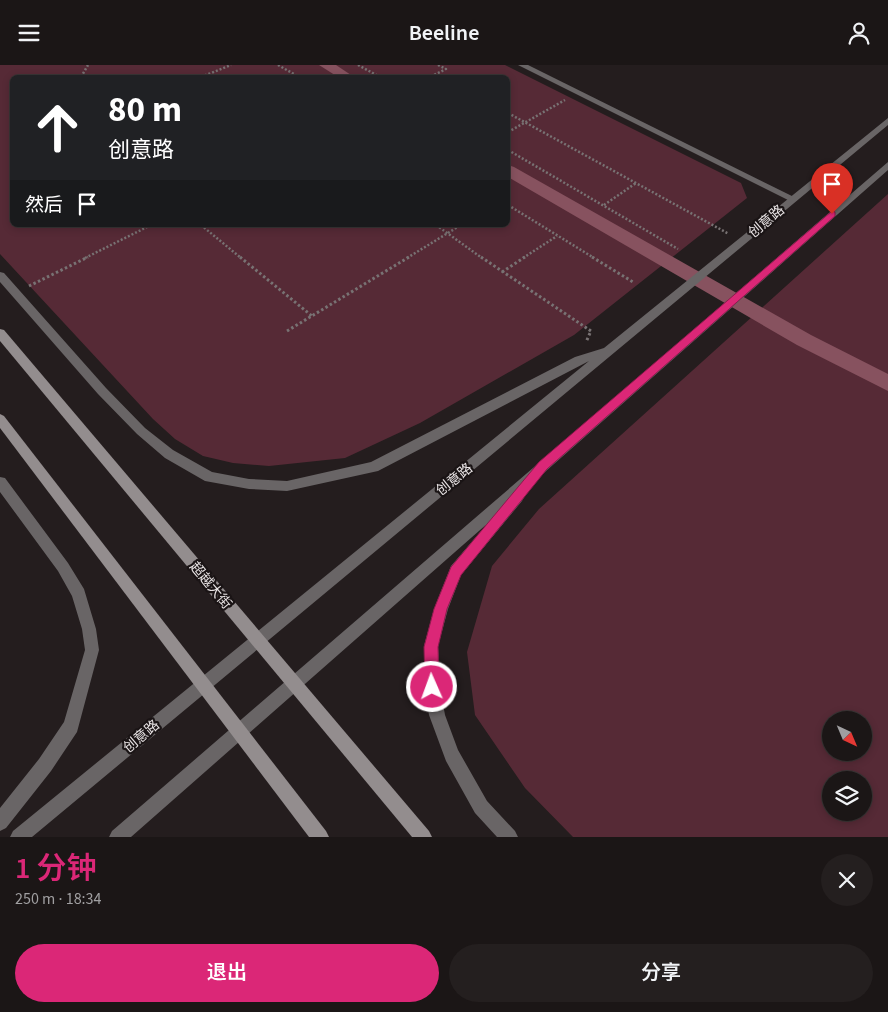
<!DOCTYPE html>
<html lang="zh">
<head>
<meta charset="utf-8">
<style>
  body { margin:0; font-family:"Source Sans 3","Noto Sans SC",sans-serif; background:#241f1f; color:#f1f3f6; height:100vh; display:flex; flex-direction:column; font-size:19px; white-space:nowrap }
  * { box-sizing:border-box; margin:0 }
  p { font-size:16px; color:#a09fa1 }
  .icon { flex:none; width:28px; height:28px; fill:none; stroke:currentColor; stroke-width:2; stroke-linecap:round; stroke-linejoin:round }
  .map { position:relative; height:772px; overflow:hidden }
  .side { display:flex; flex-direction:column; background:#1b1616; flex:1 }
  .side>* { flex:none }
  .top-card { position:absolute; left:10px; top:10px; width:500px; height:152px; border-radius:8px; box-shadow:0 2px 8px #0003,0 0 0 1px #393535; background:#202124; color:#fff; overflow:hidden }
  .needle { width:32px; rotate:136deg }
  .fabs { position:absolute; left:822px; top:646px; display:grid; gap:10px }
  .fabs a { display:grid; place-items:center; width:50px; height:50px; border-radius:50%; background:#1b1616; box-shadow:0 2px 8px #0003,0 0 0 1px #393535; font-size:25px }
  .pin { position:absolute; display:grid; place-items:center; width:42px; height:42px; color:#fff; margin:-51px -21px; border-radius:50% 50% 50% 0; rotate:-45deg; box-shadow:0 0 5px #0007 }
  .pin .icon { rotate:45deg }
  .me { position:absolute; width:55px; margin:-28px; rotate:358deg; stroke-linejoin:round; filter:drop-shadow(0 0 4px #0008) }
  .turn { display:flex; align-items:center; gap:18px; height:105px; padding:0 15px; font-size:22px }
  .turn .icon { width:65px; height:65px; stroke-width:2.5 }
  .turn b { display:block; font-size:35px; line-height:42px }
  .then { display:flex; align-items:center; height:48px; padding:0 15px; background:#0003; gap:10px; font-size:19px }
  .round { display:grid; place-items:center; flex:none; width:52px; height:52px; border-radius:26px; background:#241f1f }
  .headline { display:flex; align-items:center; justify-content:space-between; height:85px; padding:0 15px }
  h1 { font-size:30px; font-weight:600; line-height:38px; color:#db2777 }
  .primary-button { display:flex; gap:10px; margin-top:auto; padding:10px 15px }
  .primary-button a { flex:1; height:58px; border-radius:30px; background:#db2777; color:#fff; font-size:20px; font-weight:600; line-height:58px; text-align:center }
  .primary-button a+a { background:#241f1f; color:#f1f3f6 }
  header { display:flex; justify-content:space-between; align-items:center; height:65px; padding:0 15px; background:#1b1616; font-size:22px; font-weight:600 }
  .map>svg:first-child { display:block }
</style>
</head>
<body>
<header><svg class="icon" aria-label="menu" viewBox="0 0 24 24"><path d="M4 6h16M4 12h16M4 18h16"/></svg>Beeline<svg class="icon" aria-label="person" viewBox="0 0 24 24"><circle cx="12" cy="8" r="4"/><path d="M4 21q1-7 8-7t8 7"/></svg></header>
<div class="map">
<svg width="888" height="772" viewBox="0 0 888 772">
  <rect width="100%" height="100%" fill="#241d1e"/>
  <g fill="#562a36" fill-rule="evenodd">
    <path d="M0,0H505L741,118L747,133L574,270L420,358L345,393L269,401L233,398L203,391L175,374L153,354L0,189ZM12,12H508V160H12Z"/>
    <path d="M888,129V772H573L525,723L475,650L467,587L492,501L539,444ZM831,655H864V688H831ZM831,715H864V748H831Z"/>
  </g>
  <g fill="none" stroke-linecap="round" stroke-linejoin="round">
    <g fill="#87525f" fill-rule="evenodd">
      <path d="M319,0H336L354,12H338Z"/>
      <path d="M508,100L514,102L811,270L888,309V326L797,280L508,112Z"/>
    </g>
    <g stroke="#787273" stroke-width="2.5" stroke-dasharray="2 2" stroke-linecap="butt">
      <path d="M278,0L299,12"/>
      <path d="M358,0L380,12"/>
      <path d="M438,0L446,4L434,10L439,12"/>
      <path d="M81,12L88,0"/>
      <path d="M201,12L231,0"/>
      <path d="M508,48L729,169"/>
      <path d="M508,67L565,35"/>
      <path d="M508,85L678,184"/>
      <path d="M508,140L594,193"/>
      <path d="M604,140L636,118"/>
      <path d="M201,160L241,193"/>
      <path d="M314,160H336"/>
      <path d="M436,160L482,193"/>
      <path d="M85,193L151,160"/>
      <path d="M407,193L461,160"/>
      <path d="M523,193L557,171"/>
    </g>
    <g stroke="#787273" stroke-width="3" stroke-dasharray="2.5 2.5" stroke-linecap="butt">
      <path d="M240,192L312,251"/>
      <path d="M481,192L591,266L586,277"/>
      <path d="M592,192L633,217"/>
      <path d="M502,207L525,192"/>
      <path d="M29,221L88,192"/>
      <path d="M287,266L409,192"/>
    </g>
    <path fill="#696566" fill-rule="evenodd" d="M518,0H528L798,134L796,136H790Z"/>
    <g fill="#696566" fill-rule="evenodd">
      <path d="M888,53V60L32,772H10L13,766L589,296L378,406L287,426L249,424L205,416L165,393L137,369L98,329L0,217V207L4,208L106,323L145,363L173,385L212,407L249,414L287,416L371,397L575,292L604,283Z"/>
      <path d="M888,97V105L521,428L524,432L522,436L461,510L448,544L438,581L440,622L445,650L458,685L487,736L515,766L518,772H497L475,748L446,696L429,650L424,622V581L434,544L451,501L488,458L131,772H109L112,766Z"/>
      <path d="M0,412L5,413L68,498L84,524L96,564L99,585L77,667L51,706L6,763L0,766V743L39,694L64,657L85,585L82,564L72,531L58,506L0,427Z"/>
    </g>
    <g fill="#938d8e" fill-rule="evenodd">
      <path d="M0,264L4,265L429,766L432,772H412L0,276Z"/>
      <path d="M0,349L4,351L326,766L329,772H309L0,363Z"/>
    </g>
  </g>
  <path fill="#db2777" stroke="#8e194d" d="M832,146L835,147V151L547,404L461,510L447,544L438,582L439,622L437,626L432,629L427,626L425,622L424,582L434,544L451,502L539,397Z"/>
  <g text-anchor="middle" stroke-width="4.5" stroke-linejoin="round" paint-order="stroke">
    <g font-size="14" fill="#eae5e6" stroke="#1a1415">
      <text transform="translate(766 156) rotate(-40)" y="5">创意路</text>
      <text transform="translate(454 414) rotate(-39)" y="5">创意路</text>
      <text transform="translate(211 520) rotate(50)" y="5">超越大街</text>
      <text transform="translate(141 671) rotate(-40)" y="5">创意路</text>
    </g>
  </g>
</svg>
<div class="fabs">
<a><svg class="needle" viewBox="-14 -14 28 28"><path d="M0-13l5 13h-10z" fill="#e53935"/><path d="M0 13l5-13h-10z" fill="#a09fa1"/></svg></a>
<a><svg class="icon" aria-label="layers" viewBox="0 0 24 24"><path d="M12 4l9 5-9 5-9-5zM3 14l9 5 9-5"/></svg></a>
</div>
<div class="pin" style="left:832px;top:149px;background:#d93025"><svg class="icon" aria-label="arrive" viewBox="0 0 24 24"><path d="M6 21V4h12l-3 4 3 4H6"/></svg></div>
<svg class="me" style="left:432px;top:622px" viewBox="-20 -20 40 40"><circle r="17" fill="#db2777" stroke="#fff" stroke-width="3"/><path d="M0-11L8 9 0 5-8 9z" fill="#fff"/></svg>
<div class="top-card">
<div class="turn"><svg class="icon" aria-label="ahead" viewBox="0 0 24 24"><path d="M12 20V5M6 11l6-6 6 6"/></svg><div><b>80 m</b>创意路</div></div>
<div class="then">然后<svg class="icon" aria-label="arrive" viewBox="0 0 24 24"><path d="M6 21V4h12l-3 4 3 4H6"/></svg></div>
</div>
</div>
<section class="side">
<div class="headline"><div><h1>1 分钟</h1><p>250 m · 18:34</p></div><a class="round"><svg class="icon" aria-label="close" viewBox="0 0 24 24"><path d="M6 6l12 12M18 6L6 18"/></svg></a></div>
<div class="primary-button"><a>退出</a><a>分享</a></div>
</section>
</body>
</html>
